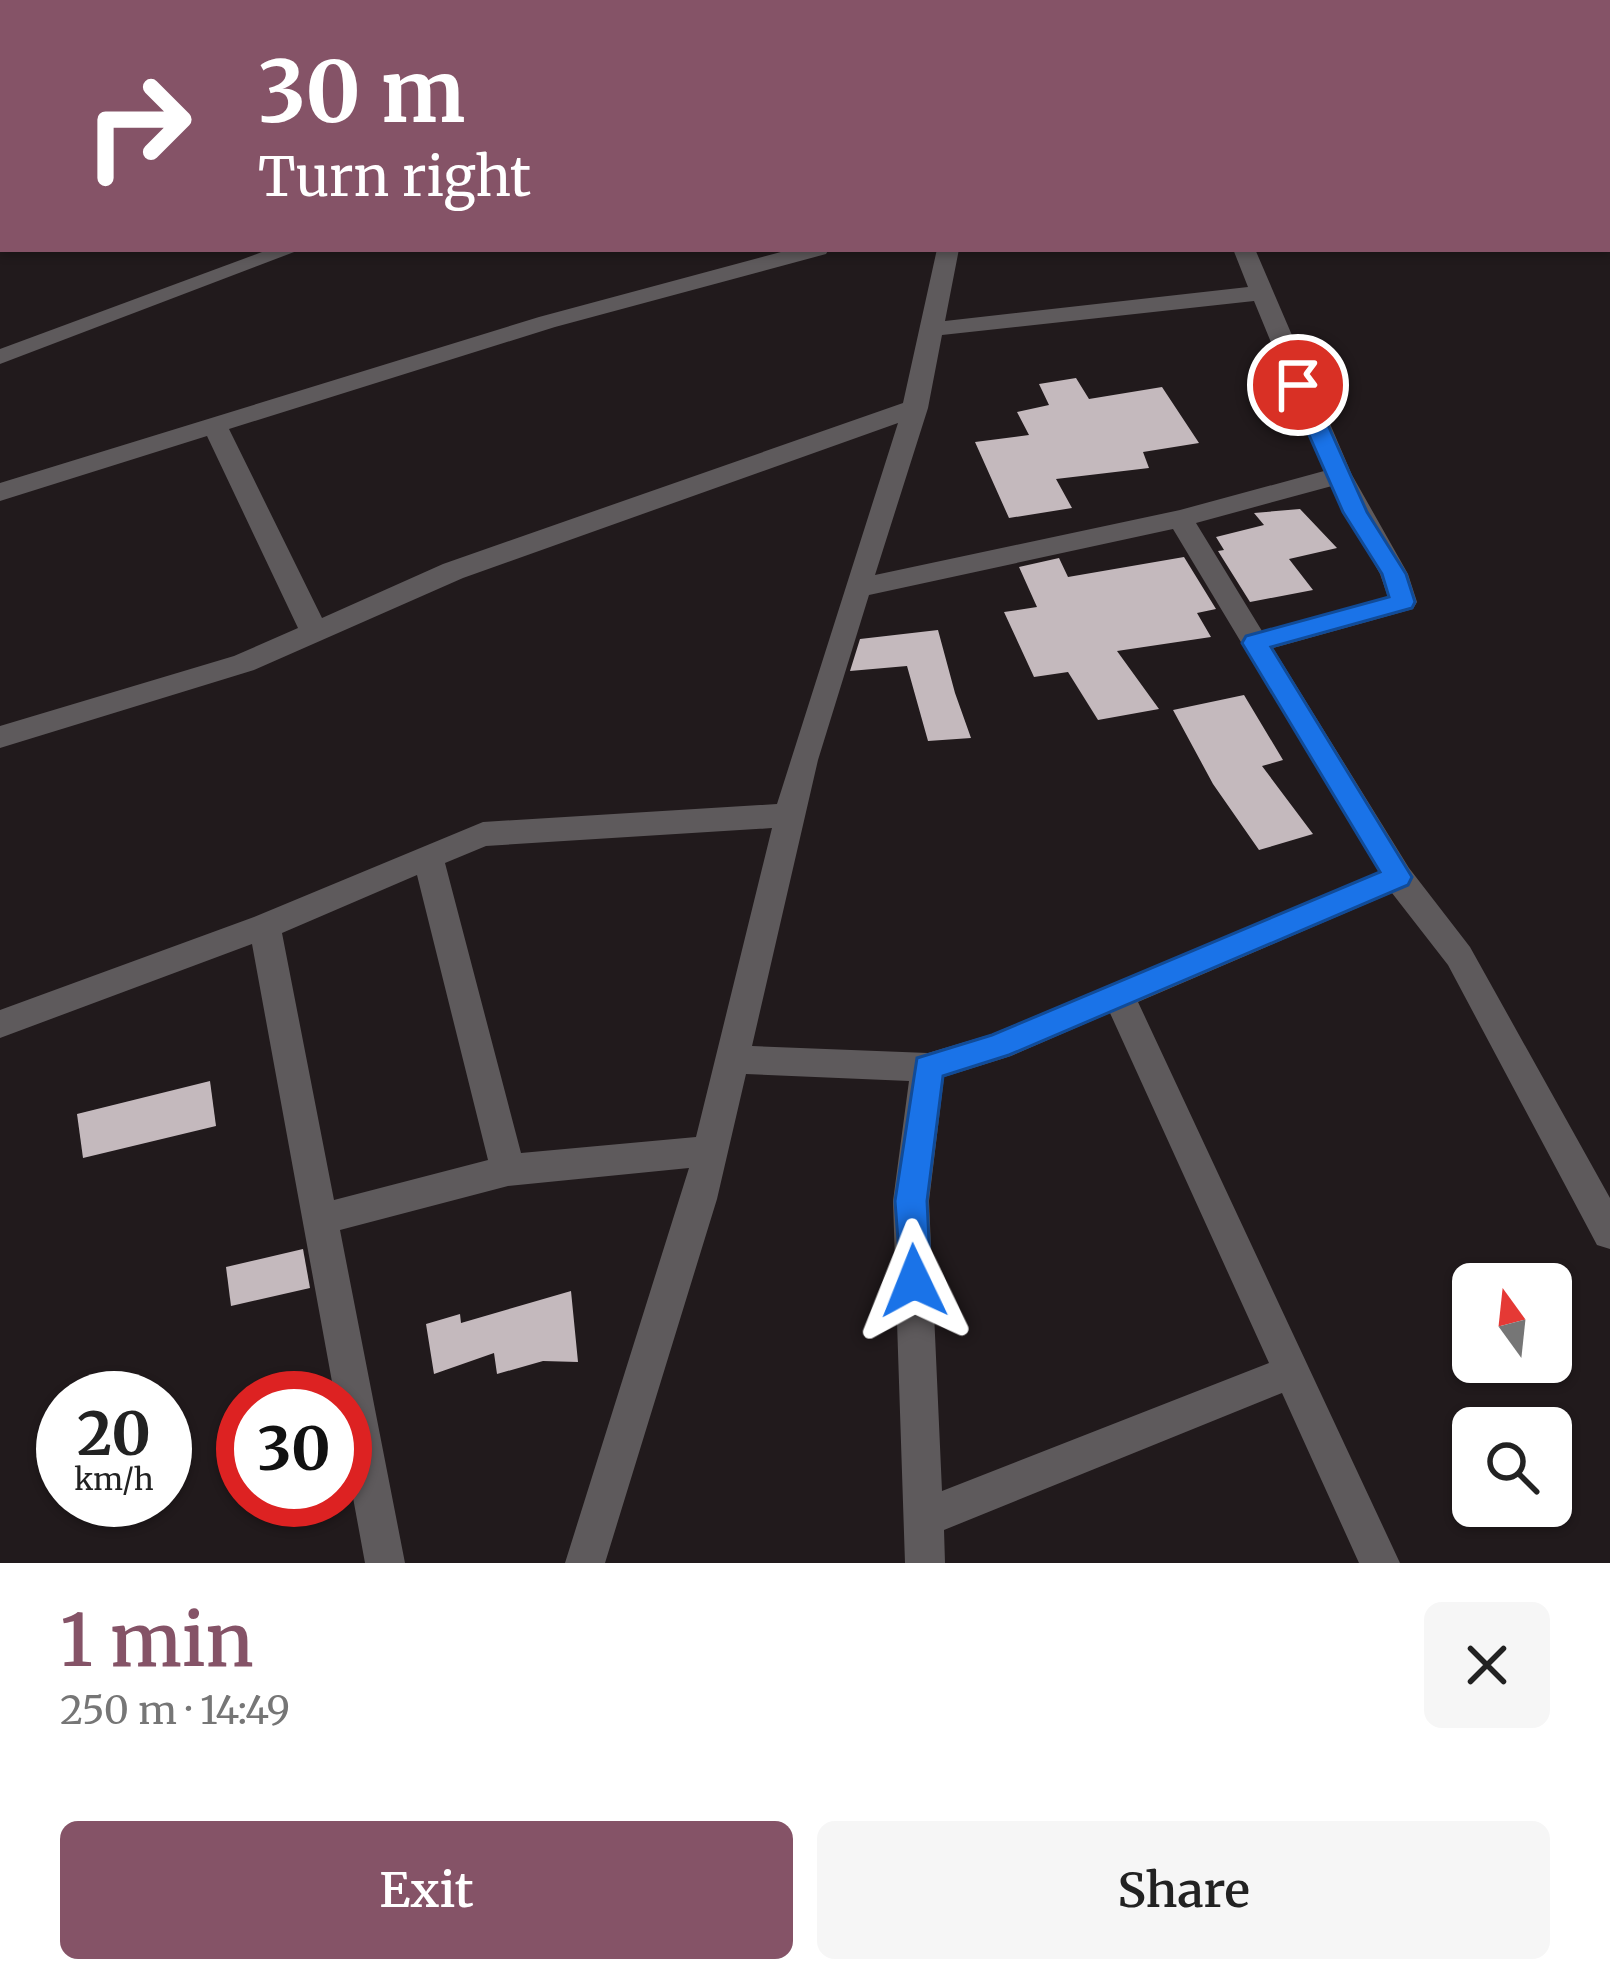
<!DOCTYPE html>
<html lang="en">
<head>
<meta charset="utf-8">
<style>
  body { margin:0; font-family:Merriweather,serif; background:#f6f6f6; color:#222; height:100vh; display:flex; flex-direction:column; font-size:45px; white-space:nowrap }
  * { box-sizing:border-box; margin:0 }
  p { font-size:39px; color:#767676 }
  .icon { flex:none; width:66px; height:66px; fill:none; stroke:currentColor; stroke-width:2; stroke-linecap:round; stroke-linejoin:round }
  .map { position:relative; height:1563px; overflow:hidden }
  .details { display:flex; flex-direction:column; background:#fff; flex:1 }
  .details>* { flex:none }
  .banner { position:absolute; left:0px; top:0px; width:1611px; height:252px; box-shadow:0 3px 9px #0004; background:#855367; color:#fff; overflow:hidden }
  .needle { width:78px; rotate:345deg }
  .buttons { position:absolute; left:1452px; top:1263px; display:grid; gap:24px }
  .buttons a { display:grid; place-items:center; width:120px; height:120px; border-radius:18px; background:#fff; box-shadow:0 3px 9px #0004; font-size:60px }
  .speed { position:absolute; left:36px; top:1371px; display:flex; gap:24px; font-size:60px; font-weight:700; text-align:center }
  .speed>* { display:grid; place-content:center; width:156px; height:156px; border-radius:50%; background:#fff; box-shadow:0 3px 9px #0004; line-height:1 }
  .speed small { font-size:30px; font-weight:400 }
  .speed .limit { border:18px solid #d22; background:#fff; color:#111 }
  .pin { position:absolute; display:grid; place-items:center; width:102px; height:102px; color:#fff; margin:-51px; border:6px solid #fff; border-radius:50%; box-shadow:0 3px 12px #0007 }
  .me { position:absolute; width:132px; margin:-66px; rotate:358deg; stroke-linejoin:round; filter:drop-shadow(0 0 9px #0008) }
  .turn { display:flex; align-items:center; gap:42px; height:252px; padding:0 60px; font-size:54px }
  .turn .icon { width:156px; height:156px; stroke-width:2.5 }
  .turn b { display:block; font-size:84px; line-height:102px }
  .round { display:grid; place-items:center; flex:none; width:126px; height:126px; border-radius:18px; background:#f6f6f6 }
  .headline { display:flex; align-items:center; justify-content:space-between; height:204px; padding:0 60px }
  h1 { font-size:72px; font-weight:600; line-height:90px; color:#855367 }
  .action { display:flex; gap:24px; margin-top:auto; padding:24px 60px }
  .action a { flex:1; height:138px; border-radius:18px; background:#855367; color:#fff; font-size:48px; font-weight:600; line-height:138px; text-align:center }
  .action a+a { background:#f6f6f6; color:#222 }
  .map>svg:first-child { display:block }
</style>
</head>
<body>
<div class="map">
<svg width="1610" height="1563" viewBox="0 0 1610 1563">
  <rect width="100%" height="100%" fill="#211a1c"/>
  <g fill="#c4b9bd">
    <path d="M1076,378L1089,399L1162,387L1199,443L1143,452L1149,468L1056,479L1072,508L1009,518L975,442L1029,435L1017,412L1049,405L1039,384Z"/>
    <path d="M1300,509L1337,548L1289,559L1313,590L1250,602L1218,551L1224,550L1216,537L1264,525L1254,513Z"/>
    <path d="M1184,557L1216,609L1197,613L1211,637L1117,651L1159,709L1098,720L1068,672L1034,677L1004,612L1037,607L1019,567L1059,558L1068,577Z"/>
    <path d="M938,630L955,693L971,738L928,741L907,666L850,671L860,639Z"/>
    <path d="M1244,695L1283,760L1262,766L1313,834L1259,850L1213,784L1173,710Z"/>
    <path d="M210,1081L216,1126L83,1158L77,1114Z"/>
    <path d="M303,1249L310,1288L231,1306L226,1267Z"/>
    <path d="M571,1291L578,1362L543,1361L497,1374L494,1353L434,1374L426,1324L460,1314L461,1323Z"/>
  </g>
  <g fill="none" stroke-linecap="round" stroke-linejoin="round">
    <g fill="#5e5a5c" fill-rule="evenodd">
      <path d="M428,0H466L426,3Z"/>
      <rect x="982" y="0" width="20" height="3"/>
      <path d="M1163,0H1183L1184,3H1164Z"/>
      <path d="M270,249H302L0,364V349Z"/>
      <path d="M792,249H829L826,254L555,327L229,429L322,618L443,564L903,403L937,249H959L945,321L1248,287L1233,249H1255L1352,475L1408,574L1417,602L1413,609L1273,648L1409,868L1470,947L1610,1198V1249L1597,1245L1448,965L1392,893L1138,1002L1400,1563H1359L1282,1393L944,1530L945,1563H905L893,1201L909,1081L746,1074L717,1199L605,1563H565L689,1168L508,1186L340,1230L405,1563H365L345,1454V1398H335L252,944L0,1038V1010L254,917L483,822L777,804L898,423L463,578L254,670L0,748V726L234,656L298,628L207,436L0,501V483L539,317ZM1254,301L1324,471L1180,510L875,575L928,408L942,335ZM1332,486L1380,574L1388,597L1262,631L1196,523ZM1173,529L1379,872L992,1034L928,1053L752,1046L818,760L869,595ZM772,828L696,1137L521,1153L445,863L486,846ZM417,875L488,1160L334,1200L282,933ZM1110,1013L1269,1363L942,1491L929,1201L944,1077L1011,1056Z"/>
    </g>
    <g fill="#847e80" fill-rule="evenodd">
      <path d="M286,0H308L284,3Z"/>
      <path d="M3,166V181L0,182V167Z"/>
    </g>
  </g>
  <path fill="#1a73e8" stroke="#114b97" stroke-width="3" d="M1290,380L1310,385L1367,512L1406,574L1415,602L1412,608L1271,647L1412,877L1408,885L1009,1055L943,1076L927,1201L931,1281L926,1292L914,1296L902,1292L895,1201L917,1058L992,1035L1380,872L1242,643L1246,636L1389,597L1382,574L1343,512L1287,385Z"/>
</svg>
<div class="buttons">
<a><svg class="needle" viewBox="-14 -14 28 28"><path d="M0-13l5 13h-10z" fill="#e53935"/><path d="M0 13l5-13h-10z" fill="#767676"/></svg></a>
<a><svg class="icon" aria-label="search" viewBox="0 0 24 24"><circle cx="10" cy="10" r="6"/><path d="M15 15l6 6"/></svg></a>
</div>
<div class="speed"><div>20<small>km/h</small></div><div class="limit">30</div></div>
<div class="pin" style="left:1298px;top:385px;background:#d93025"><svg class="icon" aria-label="arrive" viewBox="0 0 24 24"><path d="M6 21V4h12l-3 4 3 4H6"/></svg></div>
<svg class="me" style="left:914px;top:1281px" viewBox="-20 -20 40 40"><path d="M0-17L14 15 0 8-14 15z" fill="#1a73e8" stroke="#fff" stroke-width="4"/></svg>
<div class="banner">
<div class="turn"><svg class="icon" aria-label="right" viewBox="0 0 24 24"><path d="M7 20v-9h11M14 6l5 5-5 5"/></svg><div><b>30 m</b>Turn right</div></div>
</div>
</div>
<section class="details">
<div class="headline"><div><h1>1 min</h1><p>250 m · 14:49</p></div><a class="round"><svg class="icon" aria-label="close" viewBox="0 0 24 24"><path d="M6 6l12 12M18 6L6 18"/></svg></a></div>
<div class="action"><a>Exit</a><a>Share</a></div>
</section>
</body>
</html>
